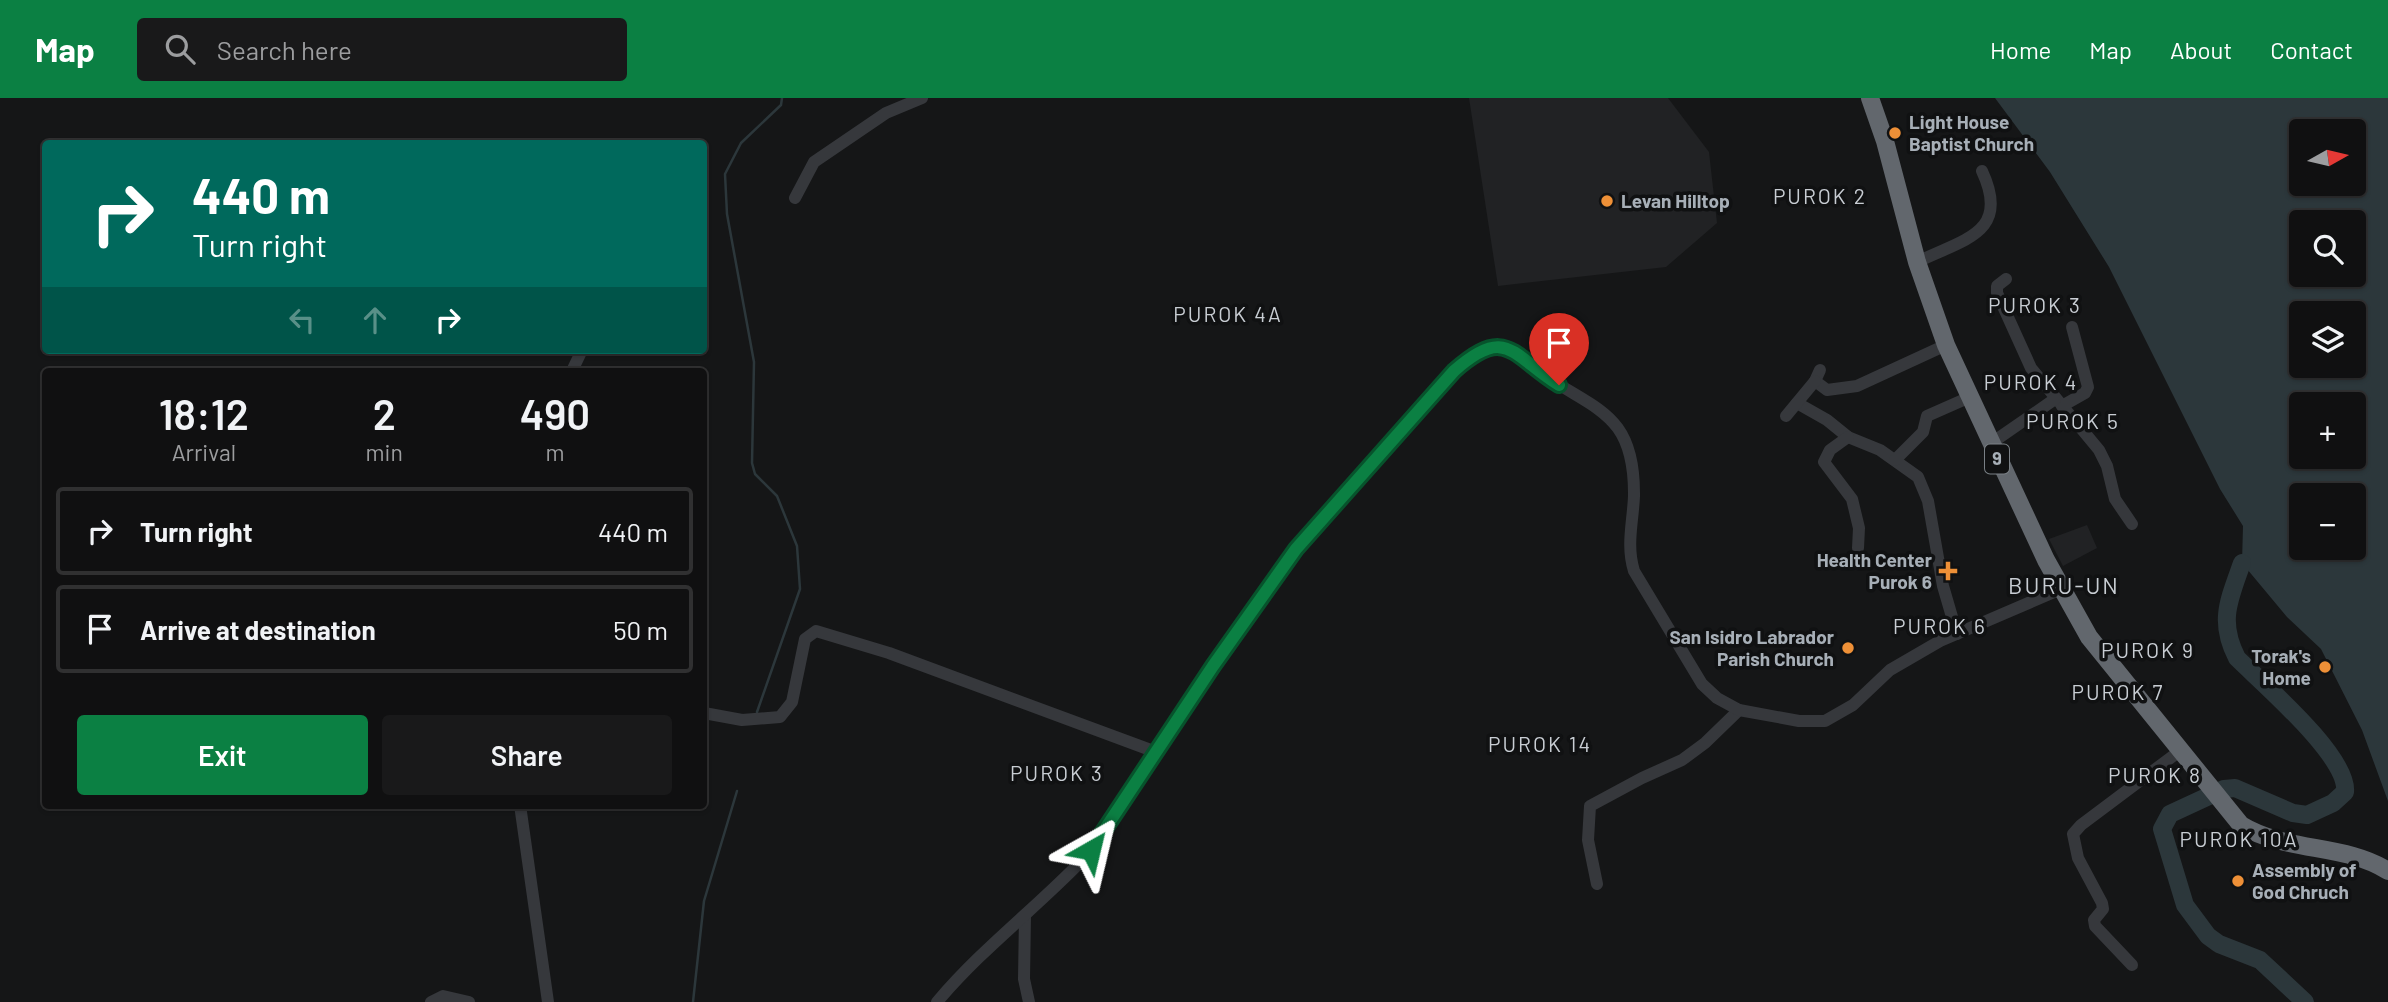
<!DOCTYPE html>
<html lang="en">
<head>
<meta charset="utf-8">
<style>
  body { margin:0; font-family:Barlow,sans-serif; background:#19191a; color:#f1f3f6; height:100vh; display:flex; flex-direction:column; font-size:26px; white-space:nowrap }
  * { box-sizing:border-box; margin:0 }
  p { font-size:23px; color:#9c9d9f }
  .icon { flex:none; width:38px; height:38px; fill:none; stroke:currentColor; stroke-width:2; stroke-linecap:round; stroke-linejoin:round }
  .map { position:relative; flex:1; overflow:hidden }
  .details { position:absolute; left:42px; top:270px; width:665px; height:441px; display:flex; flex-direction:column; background:#101011; border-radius:7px; box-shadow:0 2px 5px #0004,0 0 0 2px #303031 }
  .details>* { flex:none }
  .hud { position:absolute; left:42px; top:42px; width:665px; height:214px; border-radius:7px; box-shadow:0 2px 5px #0004,0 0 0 2px #303031; background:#00695c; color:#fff; overflow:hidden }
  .needle { width:46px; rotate:82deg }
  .tools { position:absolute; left:2289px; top:21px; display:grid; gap:14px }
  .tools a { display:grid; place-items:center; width:77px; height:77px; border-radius:7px; background:#101011; box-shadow:0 2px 5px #0004,0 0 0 2px #303031; font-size:35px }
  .pin { position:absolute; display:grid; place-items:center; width:60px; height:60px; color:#fff; margin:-72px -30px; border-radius:50% 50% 50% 0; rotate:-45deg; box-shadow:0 0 7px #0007 }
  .pin .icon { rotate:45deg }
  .me { position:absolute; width:77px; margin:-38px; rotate:37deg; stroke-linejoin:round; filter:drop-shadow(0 0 5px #0008) }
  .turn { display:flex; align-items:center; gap:24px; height:147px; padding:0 35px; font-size:32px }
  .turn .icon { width:91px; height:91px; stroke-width:2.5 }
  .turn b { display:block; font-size:49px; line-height:60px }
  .lanes { display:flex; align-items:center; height:66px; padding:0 35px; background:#0003; justify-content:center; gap:35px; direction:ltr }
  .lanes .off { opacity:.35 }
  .eta { display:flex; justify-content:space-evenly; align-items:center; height:119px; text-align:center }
  .eta b { font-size:42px; font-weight:600; line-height:49px }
  .button { display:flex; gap:14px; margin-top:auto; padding:14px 35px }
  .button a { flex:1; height:80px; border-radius:7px; background:#0b8043; color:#fff; font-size:28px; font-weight:600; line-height:80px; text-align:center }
  .button a+a { background:#19191a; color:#f1f3f6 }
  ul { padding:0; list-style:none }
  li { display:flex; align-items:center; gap:21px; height:88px; margin:0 14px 10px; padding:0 21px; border:4px solid #303031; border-radius:7px }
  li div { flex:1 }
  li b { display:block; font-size:26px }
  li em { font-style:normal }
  header { display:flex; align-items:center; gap:42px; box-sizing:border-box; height:98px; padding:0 35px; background:#0b8043; color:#fff }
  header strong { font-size:33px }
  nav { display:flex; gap:38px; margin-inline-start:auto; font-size:24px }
  .search { width:490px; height:63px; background:#19191a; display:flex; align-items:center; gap:18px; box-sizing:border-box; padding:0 24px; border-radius:7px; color:#9c9d9f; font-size:26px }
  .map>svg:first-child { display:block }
</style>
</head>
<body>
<header>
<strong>Map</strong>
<div class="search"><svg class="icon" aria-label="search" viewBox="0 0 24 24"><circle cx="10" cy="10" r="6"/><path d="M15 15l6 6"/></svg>Search here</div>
<nav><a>Home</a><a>Map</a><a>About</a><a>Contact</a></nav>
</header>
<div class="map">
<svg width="2388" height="904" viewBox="0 0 2388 904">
  <rect width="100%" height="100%" fill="#151617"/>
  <g fill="#212224">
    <path d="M1469,0H1668L1709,54L1717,125L1666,169L1498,188Z"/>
    <path d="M2087,427L2097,450L2063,468L2049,441Z"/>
  </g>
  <path fill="#2c373b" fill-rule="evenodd" d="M1995,0H2388V703L2362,632L2321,551L2287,519L2242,465L2243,428L2220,391L2109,169L2050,74ZM2301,33H2354V86H2301ZM2301,124H2354V177H2301ZM2301,215H2354V268H2301ZM2301,306H2354V359H2301ZM2301,397H2354V450H2301Z"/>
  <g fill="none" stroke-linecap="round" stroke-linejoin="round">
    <g stroke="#2c373b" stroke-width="2.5">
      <path d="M757,614L800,491L797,448L777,398L755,376L752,365L754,264L727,116L725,76L741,45L781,7L782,0"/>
      <path d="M693,904L704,803L737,693"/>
    </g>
    <path stroke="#2c373b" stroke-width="18" d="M2242,465C2229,502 2218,523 2237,560C2263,586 2349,659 2345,694L2333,705L2307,717L2293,715L2235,690L2224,691L2170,716L2162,731L2185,807L2208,838L2219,846L2260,862L2305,904"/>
    <g stroke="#36383c" stroke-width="12">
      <path d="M795,100L814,64L886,15L922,0"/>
      <path d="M1917,164C1964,141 2011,135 1982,73"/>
      <path d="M2006,181L1997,188V195L2031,270L2099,352L2107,368L2115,401L2132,426"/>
      <path d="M1820,272L1815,283L1827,292L1857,288L1946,247"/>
      <path d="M572,273L582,252"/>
      <path d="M1797,305L1827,322L1848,339L1880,352L1918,379L1928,403L1943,488L1957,536"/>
      <path d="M2062,308L2085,295L2088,289L2072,229"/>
      <path d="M1786,318L1815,283"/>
      <path d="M1848,339L1830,352L1824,364L1852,401L1859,430L1858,450"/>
      <path d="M1990,346L2055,301"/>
      <path d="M1895,362L1923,334L1927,318L1970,299"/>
      <path d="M704,615L742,622L780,619L792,604L805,541L816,533L889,555L1156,654"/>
      <path d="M520,707L548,904"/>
      <path d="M1597,786L1588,742L1590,708L1642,680L1682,662L1705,645L1739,612"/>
      <path d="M1025,817L1024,881L1029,904"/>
      <path d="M2132,867L2095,828L2094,822L2103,811L2102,805L2078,760L2073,736L2081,727L2181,652"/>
      <path d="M431,904L443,898L469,904"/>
      <path d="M937,904C984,848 1043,805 1092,752L1276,477L1454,273C1494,238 1497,243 1536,271C1592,313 1635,311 1634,398C1633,424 1626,447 1634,473L1702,586L1717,600L1739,612L1799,623H1825L1853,607L1890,572L1940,543L2061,491"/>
    </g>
    <path stroke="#62676d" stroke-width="18" d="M1870,0L1885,43L1917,164L1946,247L2046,462L2089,539L2241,727C2287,755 2344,745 2388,773"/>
  </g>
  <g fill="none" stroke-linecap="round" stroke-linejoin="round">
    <g stroke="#07532c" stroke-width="18">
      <path id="route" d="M1091,752L1213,568L1296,451L1454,273C1507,226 1512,258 1559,287"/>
    </g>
    <use href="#route" stroke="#0b8043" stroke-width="12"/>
  </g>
  <g fill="#ee9037" stroke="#101112" stroke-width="2.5">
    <circle cx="1895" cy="35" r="7"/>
    <circle cx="1607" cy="103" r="7"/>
    <path d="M1944.5 462.5h7v7h7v7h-7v7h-7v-7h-7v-7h7z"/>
    <circle cx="1848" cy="550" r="7"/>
    <circle cx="2325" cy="569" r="7"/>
    <circle cx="2238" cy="783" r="7"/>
  </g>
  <g text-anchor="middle" stroke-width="7" stroke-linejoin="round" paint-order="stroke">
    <rect fill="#101112" stroke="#7a8086" stroke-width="2" x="1985" y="346.5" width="24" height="29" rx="5"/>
    <g font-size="18" font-weight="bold" fill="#a7afb7">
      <text x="1997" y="367">9</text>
    </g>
    <g font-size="19" font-weight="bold" fill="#a7afb7" stroke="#101112" text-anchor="start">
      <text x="1909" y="31">Light House<tspan x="1909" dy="22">Baptist Church</tspan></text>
      <text x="1621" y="110">Levan Hilltop</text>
      <text x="1932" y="469" text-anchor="end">Health Center<tspan x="1932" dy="22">Purok 6</tspan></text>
      <text x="1834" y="546" text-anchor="end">San Isidro Labrador<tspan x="1834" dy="22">Parish Church</tspan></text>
      <text x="2311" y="565" text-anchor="end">Torak's<tspan x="2311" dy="22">Home</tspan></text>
      <text x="2252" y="779">Assembly of<tspan x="2252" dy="22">God Chruch</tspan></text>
    </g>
    <g font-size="21" letter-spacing="2" fill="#c8cdd3" stroke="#101112">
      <text x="1820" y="106">PUROK 2</text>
      <text x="2035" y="215">PUROK 3</text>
      <text x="1228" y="224">PUROK 4A</text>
      <text x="2031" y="292">PUROK 4</text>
      <text x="2073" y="331">PUROK 5</text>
      <text x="1940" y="536">PUROK 6</text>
      <text x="2148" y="560">PUROK 9</text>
      <text x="2118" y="602">PUROK 7</text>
      <text x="1540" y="654">PUROK 14</text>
      <text x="1057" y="683">PUROK 3</text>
      <text x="2155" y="685">PUROK 8</text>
      <text x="2239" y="749">PUROK 10A</text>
    </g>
    <g font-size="23" letter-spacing="2" fill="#c8cdd3" stroke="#101112">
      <text x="2064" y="496">BURU-UN</text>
    </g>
  </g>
</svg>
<div class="tools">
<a><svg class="needle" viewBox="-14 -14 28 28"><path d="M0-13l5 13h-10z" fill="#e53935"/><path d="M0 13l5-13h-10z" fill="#9c9d9f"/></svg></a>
<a><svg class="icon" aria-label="search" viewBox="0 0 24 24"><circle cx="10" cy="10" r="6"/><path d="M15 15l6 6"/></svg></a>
<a><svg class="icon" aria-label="layers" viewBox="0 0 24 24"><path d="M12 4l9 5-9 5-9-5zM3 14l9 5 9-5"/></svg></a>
<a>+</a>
<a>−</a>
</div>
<div class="pin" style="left:1559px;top:287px;background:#d93025"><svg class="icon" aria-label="arrive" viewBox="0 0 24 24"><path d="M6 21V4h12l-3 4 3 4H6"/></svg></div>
<svg class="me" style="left:1091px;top:752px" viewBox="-20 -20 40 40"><path d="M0-17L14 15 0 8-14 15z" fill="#0b8043" stroke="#fff" stroke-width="4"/></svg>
<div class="hud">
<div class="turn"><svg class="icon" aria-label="right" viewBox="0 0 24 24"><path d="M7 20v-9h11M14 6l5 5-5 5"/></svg><div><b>440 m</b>Turn right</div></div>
<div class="lanes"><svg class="icon off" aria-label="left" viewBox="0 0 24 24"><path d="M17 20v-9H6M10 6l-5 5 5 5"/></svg><svg class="icon off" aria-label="ahead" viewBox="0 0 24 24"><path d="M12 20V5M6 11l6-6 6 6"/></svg><svg class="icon" aria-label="right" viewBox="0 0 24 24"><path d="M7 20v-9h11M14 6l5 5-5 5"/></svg></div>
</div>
<section class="details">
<div class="eta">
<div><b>18:12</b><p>Arrival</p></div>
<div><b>2</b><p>min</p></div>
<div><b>490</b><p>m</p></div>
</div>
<ul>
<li><svg class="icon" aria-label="right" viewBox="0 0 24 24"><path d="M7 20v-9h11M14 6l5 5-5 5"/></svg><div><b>Turn right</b></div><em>440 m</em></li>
<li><svg class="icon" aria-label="arrive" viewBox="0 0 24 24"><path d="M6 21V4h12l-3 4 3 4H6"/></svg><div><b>Arrive at destination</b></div><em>50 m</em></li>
</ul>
<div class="button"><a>Exit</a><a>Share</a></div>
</section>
</div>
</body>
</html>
